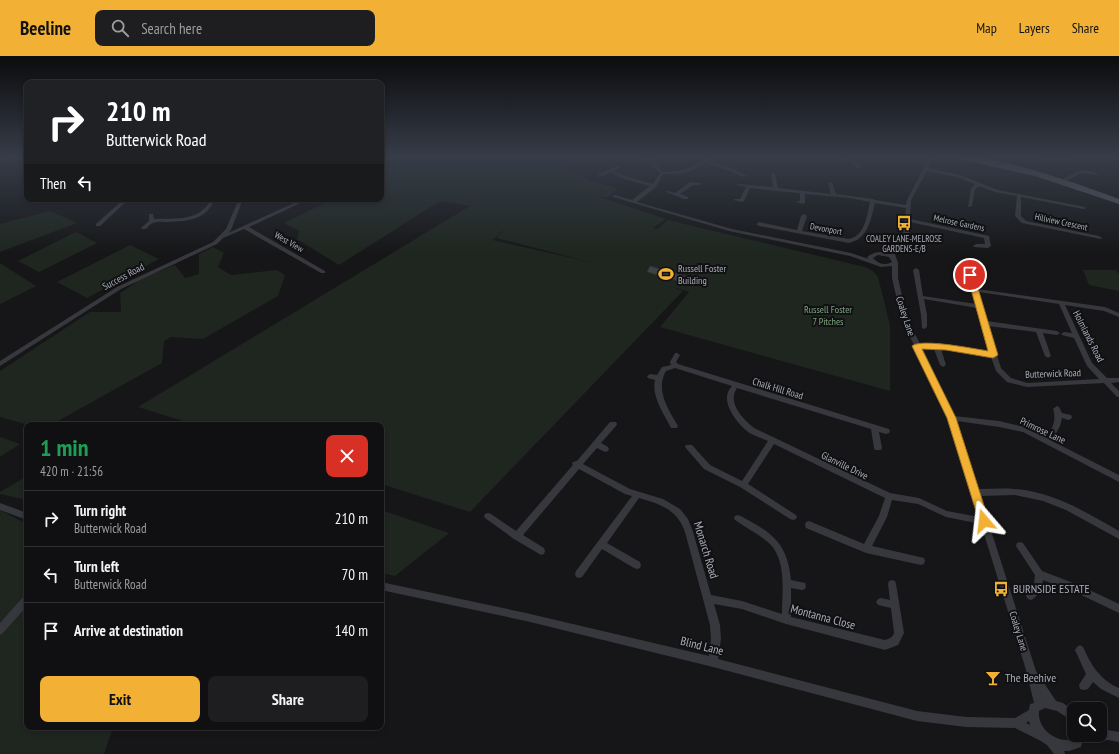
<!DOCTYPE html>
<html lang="en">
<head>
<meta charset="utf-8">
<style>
  body { margin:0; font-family:"PT Sans Narrow",sans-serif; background:#1e1e20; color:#f1f3f6; height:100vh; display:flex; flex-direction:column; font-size:15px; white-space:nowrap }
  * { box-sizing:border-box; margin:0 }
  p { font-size:13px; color:#9c9d9f }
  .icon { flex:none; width:22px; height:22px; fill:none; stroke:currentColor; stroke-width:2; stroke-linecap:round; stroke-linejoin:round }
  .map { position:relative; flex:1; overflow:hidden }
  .details { position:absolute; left:24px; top:366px; width:360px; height:308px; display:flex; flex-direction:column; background:#101012; border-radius:8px; box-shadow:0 2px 6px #0003,0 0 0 1px #303032 }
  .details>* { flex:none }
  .guide { position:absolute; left:24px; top:24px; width:360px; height:122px; border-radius:8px; box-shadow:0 2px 6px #0003,0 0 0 1px #303032; background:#202124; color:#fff; overflow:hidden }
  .controls { position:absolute; left:1067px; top:646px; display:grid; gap:8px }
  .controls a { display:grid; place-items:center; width:40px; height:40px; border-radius:8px; background:#101012; box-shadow:0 2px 6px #0003,0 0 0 1px #303032; font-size:20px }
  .pin { position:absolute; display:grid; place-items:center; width:34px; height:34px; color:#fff; margin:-17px; border:2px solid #fff; border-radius:50%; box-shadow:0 1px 4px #0007 }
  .me { position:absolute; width:44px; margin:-22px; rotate:343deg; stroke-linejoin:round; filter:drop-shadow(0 0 3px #0008) }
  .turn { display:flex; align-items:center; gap:14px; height:84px; padding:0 16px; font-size:18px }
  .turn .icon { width:52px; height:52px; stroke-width:2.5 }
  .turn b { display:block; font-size:28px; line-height:34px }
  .then { display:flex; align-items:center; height:38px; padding:0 16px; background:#0003; gap:8px; font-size:15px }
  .round { display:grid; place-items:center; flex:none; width:42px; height:42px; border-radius:8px; background:#1e1e20 }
  .head { display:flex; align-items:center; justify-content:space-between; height:68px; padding:0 16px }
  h1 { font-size:24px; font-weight:700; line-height:30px; color:#1e9e55 }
  .primary-button { display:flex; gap:8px; margin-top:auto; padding:8px 16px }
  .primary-button a { flex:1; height:46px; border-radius:8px; background:#f2b134; color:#111; font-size:16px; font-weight:700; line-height:46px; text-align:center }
  .primary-button a+a { background:#1e1e20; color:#f1f3f6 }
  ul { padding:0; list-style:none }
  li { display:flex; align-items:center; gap:12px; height:56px; padding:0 16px; border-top:1px solid #303032 }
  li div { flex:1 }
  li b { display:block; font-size:15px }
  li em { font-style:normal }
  header { display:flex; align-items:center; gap:24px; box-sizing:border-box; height:56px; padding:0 20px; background:#f2b134; color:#111 }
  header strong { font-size:19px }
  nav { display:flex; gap:22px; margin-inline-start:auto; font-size:14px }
  .search { width:280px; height:36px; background:#1e1e20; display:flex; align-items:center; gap:10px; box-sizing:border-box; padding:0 14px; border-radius:8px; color:#9c9d9f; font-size:15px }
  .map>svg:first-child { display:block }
</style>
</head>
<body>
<header>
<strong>Beeline</strong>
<div class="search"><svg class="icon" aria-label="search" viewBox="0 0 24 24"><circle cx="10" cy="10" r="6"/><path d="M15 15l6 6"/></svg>Search here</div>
<nav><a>Map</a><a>Layers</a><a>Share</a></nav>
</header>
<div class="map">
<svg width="1119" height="698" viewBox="0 0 1119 698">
  <rect width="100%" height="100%" fill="#161618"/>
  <g fill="#1e261f" fill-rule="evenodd">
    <path d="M401,100H542L590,124L618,133L607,142L593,139L666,163L653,172L657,173L668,164L865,211L873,215L878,221L890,269V335L660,271L689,236L669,230L683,235L470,456L381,428V369H196L138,351L470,150L440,145L339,209L297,183L299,175L284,167L333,143H381V119ZM514,165L496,182L590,206L493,184Z"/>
    <path d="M50,155L77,167L0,196V168Z"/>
    <path d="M76,176L97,187L39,216L18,205Z"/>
    <path d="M130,189L159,203L87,242L57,226Z"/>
    <path d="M213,191L224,197L218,211L231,219L277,214L285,219L278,240L203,283L171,281L164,285L162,307L51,369H29L0,361V315L90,256H121L120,237L143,222L175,209L185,222L199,218V198Z"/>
    <path d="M0,207L36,230L0,248Z"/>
    <path d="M1083,214H1116L1119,218V235L1089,229Z"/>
    <path d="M0,381L20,388L0,401Z"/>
    <path d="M27,420V444L0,438V436Z"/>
    <path d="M0,454L27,468V671H113L104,698H0Z"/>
    <path d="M381,454L449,477L395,520L381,517Z"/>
  </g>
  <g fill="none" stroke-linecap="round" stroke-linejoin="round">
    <path stroke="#2c353c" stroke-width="1.5" d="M0,104L9,100"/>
  </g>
  <path fill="#404145" stroke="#303034" d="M650,210L685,220L682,226L647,216Z"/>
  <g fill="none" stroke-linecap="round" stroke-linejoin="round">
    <g fill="#37383d" fill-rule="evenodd">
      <path d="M570,100H588C584,102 574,102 570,100Z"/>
      <path d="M634,100H639L647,103L653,100H658L651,105L654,106L663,116C681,116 694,113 706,100H710L706,104L732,112L747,120L743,121L728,114L704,107C692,117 679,119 663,118L656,131L637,146L732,173L851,197L869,203L867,201C875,195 881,195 890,198L903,180L906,152L875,147C871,163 868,183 849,187L759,170L756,168L759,166L797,174L801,160L804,158L807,160L802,175L849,183C865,180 867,159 870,146L850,142L805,138V147L803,148L796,146L798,145H800V137L776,135L750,132L744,145L742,146L733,144L735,143H740L746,131L736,129L738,128L773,131L771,118L773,117L775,118L778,132L831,138L828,127L830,126L832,127L836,138L873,143L875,144L906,149L907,144L930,100H934L928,112L960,119L998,134L1085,151V153H1083L1021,141V160L1026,165L1099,180L1102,182L1101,183L1022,167L1015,160L1017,140L995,136L979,130L975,133L972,150L968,151L971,133L975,128L957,121L927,115L911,144L910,163L989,180L991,190L988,192L974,191L973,190L976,188H985L984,182L910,166L909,180L895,198L898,207V222L907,262L920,288L945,289L990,296L977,252L924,243L927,259V271L924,273L922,272L921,259L913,214L916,212L919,214L923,240L976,248L967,219L970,217L973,219L977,233L1105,251L1119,257V261L1104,255L1065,249L1092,307L1107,322H1119V326L1111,327L1119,335V341H1117L1104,327L1027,331L1007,326L996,315L991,301L941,293L946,309L943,311L940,309L934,293L922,292L954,360L999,365L1025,371L1047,382C1052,372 1057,364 1053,353L1057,350L1059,351L1062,357L1071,359L1072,361L1071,363L1068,364L1062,362L1060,370L1052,385L1119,419V426L1023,376L999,371L957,365L978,433C990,433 1003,432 1015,433C1053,436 1086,456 1119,475V483L1066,454L1043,445L1015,439L980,440L1036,615L1056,645L1063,647L1074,655V666L1057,655L1045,652L1039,655C1037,672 1056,688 1073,683L1074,678L1100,679V675L1108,674L1119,676V686L1108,684L1082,687L1081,691L1069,695H1064L1065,698H1054L1047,689L1041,685L1015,672L966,671L917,665L713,611L526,565L381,534V526L526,557L709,600L711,583L710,569L685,476C677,453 660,448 639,442L607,487L640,506L641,509L640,512L637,513L634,512L602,493L582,521L579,522L576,521L575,518L576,515L632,440L625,438L579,413L523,479L544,492L545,495L544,498L541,499L514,483L485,462L484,460L485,458L488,457L491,458L516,475L573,409L572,408L573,406L577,405L610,366H616L617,368L616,370L601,387L608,391L609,393L608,395L605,396L597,392L583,408L630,433L663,443L680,453L688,463L693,476L711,539L742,545L782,558C782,535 787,504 769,487C759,478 746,472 735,464L734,462L735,460L738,459C744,461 749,465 755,468C779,482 788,495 791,524L805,527L806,530L805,533L802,534L791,532V561L885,584C889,583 893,581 894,577L891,552L878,549L876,546L878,543L881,542L890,544L888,528L889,525L892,524L895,525L896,528L904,577L898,589L885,594L786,568L742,553L714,548L720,569L721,583L718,603L917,655L966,661L1015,662L1029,654L1030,648L1034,647L1026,614L981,468L946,461L918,448L892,444L887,461L872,490L924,502L925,505L924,508L921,509L866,497L806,472L805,469L806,466L809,465L864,488L879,460L885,442L774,388L748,428L796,459L797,461L796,463L793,464L790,463L740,431L704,413L685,391L686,389H692L710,409L742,425L768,385C762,382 754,380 748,376C739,369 726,353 727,341C727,337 729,333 732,330L675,312L666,315C655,334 668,353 678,370L677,372H671C664,358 651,340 655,324L648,322L647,320L650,318L657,319L662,311L671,309L670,306L675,297H677L680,299L676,306L678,308L889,373L890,375L889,377L886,378L879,376L882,392L881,394H875L874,392L871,373L737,332C727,347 742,362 754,372L890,437L919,442L947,455L979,461L948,362L915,292L913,290L914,289L901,262L892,222V210L881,211L850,200L729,175L613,141V139H615L632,144L650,130L625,123L610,116L603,120H599V118L617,110H619V112L613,115L629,121L653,128L660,117L650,108ZM878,199L889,201L892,206C885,210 878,208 873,202ZM979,236L1059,248L1072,277L1064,276L1061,278L1062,279L1074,282L1087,310L1099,323L1027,327L1011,322L1001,312L988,270L1036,276L1045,300L1048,302L1051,300L1043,277L1057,279L1060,277L1057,275L987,265ZM1029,665L1030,669L1026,667Z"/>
      <path d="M840,100H845L862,111L858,112Z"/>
      <path d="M1033,100C1044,99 1051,104 1062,102L1063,100H1067L1066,104L1054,106Z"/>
      <path d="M1081,114L1090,115L1099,118L1097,119L1081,117L1064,126L1060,125L1076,116Z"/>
      <path d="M690,126L700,127L702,128L700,129H693L680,138L688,141V143H684L666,136L668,135L675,137Z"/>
      <path d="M124,143H129L100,170H96V168Z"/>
      <path d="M211,143H215C206,164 189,165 168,166C164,166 157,165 153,167C150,168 148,171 146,173H142L141,172L149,165V158H153L154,163C176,162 200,166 211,143Z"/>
      <path d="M239,143H243L231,174L228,177L303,143H309L249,171L325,215V217H321L244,173L223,182L217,188L121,233L0,310V305L117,231L213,186L226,173Z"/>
      <path d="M0,447L27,457V464L0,454Z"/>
      <path d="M1020,486L1023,487L1042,515L1081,530L1119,548V557L1075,536L1043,524C1042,531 1038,541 1031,544L1028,543L1026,540L1034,528L1035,519L1016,490L1017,487Z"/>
      <path d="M27,539V550L3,577L0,579V567L24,540Z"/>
      <path d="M1080,589L1083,591C1091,609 1100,624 1119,632V642L1101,633L1093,626L1088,633L1084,634L1080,633L1079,629L1086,618L1075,594L1077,591Z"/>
    </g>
    <path fill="#53555c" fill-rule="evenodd" d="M951,100C1001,100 1071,125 1119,143V148L1035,120L954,102Z"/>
  </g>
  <linearGradient id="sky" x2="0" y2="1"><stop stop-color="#0c0c0d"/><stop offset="0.51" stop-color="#363c48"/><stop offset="1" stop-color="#363c48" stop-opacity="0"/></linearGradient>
  <rect width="1119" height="198" fill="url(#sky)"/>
  <path fill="#f2b134" stroke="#9d7322" d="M968,217L974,219L998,299L993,302L946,294L922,293L956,362L989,465L988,468H980L979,465L947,362L912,290C921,282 975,293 988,295L967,219Z"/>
  <defs>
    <g id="bus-bare" transform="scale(1.2)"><path d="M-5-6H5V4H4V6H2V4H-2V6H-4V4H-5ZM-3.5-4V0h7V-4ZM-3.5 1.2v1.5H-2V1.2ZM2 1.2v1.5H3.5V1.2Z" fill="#f2b134" stroke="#111113" stroke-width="2.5" paint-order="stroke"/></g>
    <g id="stadium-bare" transform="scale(1.2)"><path d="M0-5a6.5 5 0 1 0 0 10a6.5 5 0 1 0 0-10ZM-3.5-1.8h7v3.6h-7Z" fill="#f2b134" stroke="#111113" stroke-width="2.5" paint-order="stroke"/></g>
    <g id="bar-bare" transform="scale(1.2)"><path d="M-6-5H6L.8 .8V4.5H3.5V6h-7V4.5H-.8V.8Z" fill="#f2b134" stroke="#111113" stroke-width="2.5" paint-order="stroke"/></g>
  </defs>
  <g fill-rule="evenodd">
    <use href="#bus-bare" x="904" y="167"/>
    <use href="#stadium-bare" x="666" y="218"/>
    <use href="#bus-bare" x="1001" y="533"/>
    <use href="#bar-bare" x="993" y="622"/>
  </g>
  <g text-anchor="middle" stroke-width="4" stroke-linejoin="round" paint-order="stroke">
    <g font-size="9" fill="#a8adb8" stroke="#111113">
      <text transform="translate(1061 166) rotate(12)" y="3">Hillview Crescent</text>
      <text transform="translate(959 167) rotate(12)" y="3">Melrose Gardens</text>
      <text transform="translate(826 173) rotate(10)" y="3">Devonport</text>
      <text transform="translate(289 186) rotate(30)" y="3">West View</text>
    </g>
    <g font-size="9" fill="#a8adb8" stroke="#111113">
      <text x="904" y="186">COALEY LANE-MELROSE<tspan x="904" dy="10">GARDENS-E/B</tspan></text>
    </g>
    <g font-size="10" fill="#a8adb8" stroke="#111113" text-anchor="start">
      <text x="678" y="216">Russell Foster<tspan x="678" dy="12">Building</tspan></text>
    </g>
    <g font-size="10" fill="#a8adb8" stroke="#111113">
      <text transform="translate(123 220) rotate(-28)" y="4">Success Road</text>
      <text transform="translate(906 260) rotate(72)" y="4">Coaley Lane</text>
      <text transform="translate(1089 280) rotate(63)" y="4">Holmlands Road</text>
      <text transform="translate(1053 317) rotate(-2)" y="4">Butterwick Road</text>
      <text transform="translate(778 332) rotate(17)" y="4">Chalk Hill Road</text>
      <text transform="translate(1043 374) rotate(25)" y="4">Primrose Lane</text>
      <text transform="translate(845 409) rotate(26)" y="4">Glanville Drive</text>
      <text transform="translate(1019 575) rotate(73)" y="4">Coaley Lane</text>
    </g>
    <g font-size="10" fill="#7fa381" stroke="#111113">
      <text x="828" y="257">Russell Foster<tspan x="828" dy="12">7 Pitches</tspan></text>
    </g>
    <g font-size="12" fill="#a8adb8" stroke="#111113">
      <text transform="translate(706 494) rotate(73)" y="4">Monarch Road</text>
      <text transform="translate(823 561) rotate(15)" y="4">Montanna Close</text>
      <text transform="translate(702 590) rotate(14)" y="4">Blind Lane</text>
    </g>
    <g font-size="12" fill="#a8adb8" stroke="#111113" text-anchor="start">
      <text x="1013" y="537">BURNSIDE ESTATE</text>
      <text x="1005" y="626">The Beehive</text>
    </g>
  </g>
</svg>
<div class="controls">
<a><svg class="icon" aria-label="search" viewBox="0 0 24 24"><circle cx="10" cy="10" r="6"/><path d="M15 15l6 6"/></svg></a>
</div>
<div class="pin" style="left:970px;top:219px;background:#d93025"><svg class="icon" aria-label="arrive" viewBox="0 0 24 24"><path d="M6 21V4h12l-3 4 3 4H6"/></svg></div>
<svg class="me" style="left:984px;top:465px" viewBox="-20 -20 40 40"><path d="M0-17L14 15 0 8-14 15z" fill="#f2b134" stroke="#fff" stroke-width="4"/></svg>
<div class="guide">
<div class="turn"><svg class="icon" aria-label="right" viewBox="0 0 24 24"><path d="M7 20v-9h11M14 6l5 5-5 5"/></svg><div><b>210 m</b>Butterwick Road</div></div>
<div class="then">Then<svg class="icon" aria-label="left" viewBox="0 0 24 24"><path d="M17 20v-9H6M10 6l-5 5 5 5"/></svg></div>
</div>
<section class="details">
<div class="head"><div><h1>1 min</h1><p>420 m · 21:56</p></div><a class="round" style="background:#d93025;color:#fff"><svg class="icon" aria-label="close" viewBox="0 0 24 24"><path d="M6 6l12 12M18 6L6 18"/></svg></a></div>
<ul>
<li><svg class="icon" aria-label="right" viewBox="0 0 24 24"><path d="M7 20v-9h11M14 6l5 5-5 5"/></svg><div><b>Turn right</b><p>Butterwick Road</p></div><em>210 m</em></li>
<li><svg class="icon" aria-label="left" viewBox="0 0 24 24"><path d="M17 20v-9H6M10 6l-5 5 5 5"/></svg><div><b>Turn left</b><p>Butterwick Road</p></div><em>70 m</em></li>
<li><svg class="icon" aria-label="arrive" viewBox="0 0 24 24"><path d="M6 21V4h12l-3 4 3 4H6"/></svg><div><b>Arrive at destination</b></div><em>140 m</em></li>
</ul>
<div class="primary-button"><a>Exit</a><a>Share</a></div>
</section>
</div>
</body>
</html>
